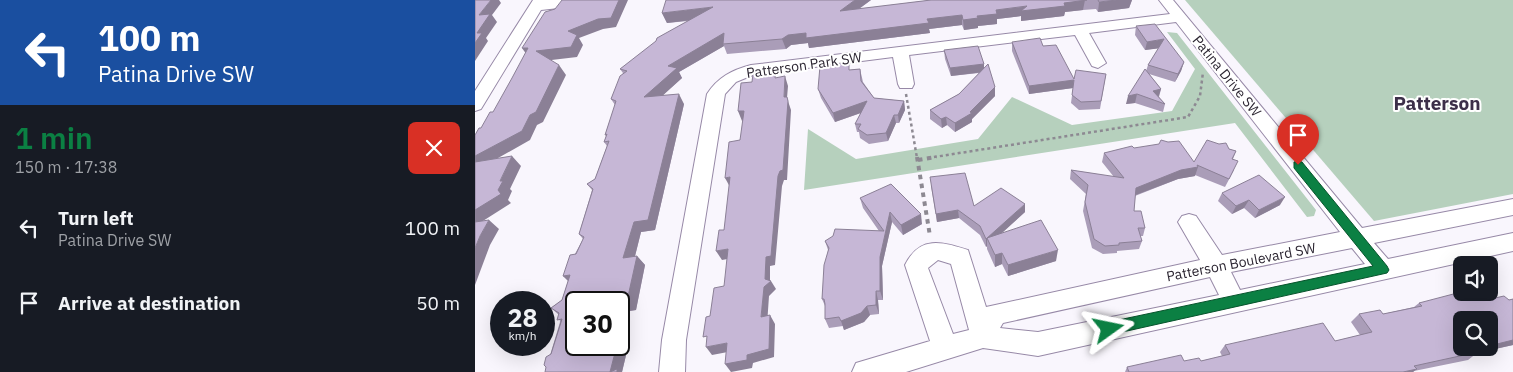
<!DOCTYPE html>
<html lang="en">
<head>
<meta charset="utf-8">
<style>
  body { margin:0; font-family:"IBM Plex Sans",sans-serif; background:#20242c; color:#f1f3f6; height:100vh; display:flex; flex-direction:column; font-size:19px; white-space:nowrap }
  * { box-sizing:border-box; margin:0 }
  p { font-size:16px; color:#9ea1a6 }
  .icon { flex:none; width:28px; height:28px; fill:none; stroke:currentColor; stroke-width:2; stroke-linecap:round; stroke-linejoin:round }
  .map { position:relative; flex:1; overflow:hidden }
  .side { display:flex; flex-direction:column; background:#171b24; width:475px }
  .side>* { flex:none }
  .hud { background:#1a4fa0; color:#fff; overflow:hidden }
  .controls { position:absolute; left:978px; top:256px; display:grid; gap:10px }
  .controls a { display:grid; place-items:center; width:45px; height:45px; border-radius:8px; background:#171b24; box-shadow:0 5px 20px #0002; font-size:25px }
  .speed { position:absolute; left:15px; top:291px; display:flex; gap:10px; font-size:25px; font-weight:700; text-align:center }
  .speed>* { display:grid; place-content:center; width:65px; height:65px; border-radius:50%; background:#171b24; box-shadow:0 5px 20px #0002; line-height:1 }
  .speed small { font-size:12px; font-weight:400 }
  .speed .limit { border:2px solid #111; border-radius:8px; background:#fff; color:#111 }
  .pin { position:absolute; display:grid; place-items:center; width:42px; height:42px; color:#fff; margin:-51px -21px; border-radius:50% 50% 50% 0; rotate:-45deg; box-shadow:0 0 5px #0007 }
  .pin .icon { rotate:45deg }
  .me { position:absolute; width:55px; margin:-28px; rotate:78deg; stroke-linejoin:round; filter:drop-shadow(0 0 4px #0008) }
  .turn { display:flex; align-items:center; gap:18px; height:105px; padding:0 15px; font-size:22px }
  .turn .icon { width:65px; height:65px; stroke-width:2.5 }
  .turn b { display:block; font-size:35px; line-height:42px }
  .round { display:grid; place-items:center; flex:none; width:52px; height:52px; border-radius:8px; background:#20242c }
  .headline { display:flex; align-items:center; justify-content:space-between; height:85px; padding:0 15px }
  h1 { font-size:30px; font-weight:600; line-height:38px; color:#0b8043 }
  ul { padding:0; list-style:none }
  li { display:flex; align-items:center; gap:15px; height:75px; padding:0 15px }
  li div { flex:1 }
  li b { display:block; font-size:19px }
  li em { font-style:normal }
  main { display:flex; flex:1; min-height:0 }
  .map>svg:first-child { display:block }
</style>
</head>
<body>
<main>
<section class="side">
<div class="hud">
<div class="turn"><svg class="icon" aria-label="left" viewBox="0 0 24 24"><path d="M17 20v-9H6M10 6l-5 5 5 5"/></svg><div><b>100 m</b>Patina Drive SW</div></div>
</div>
<div class="headline"><div><h1>1 min</h1><p>150 m · 17:38</p></div><a class="round" style="background:#d93025;color:#fff"><svg class="icon" aria-label="close" viewBox="0 0 24 24"><path d="M6 6l12 12M18 6L6 18"/></svg></a></div>
<ul>
<li><svg class="icon" aria-label="left" viewBox="0 0 24 24"><path d="M17 20v-9H6M10 6l-5 5 5 5"/></svg><div><b>Turn left</b><p>Patina Drive SW</p></div><em>100 m</em></li>
<li><svg class="icon" aria-label="arrive" viewBox="0 0 24 24"><path d="M6 21V4h12l-3 4 3 4H6"/></svg><div><b>Arrive at destination</b></div><em>50 m</em></li>
</ul>
</section>
<div class="map">
<svg width="1038" height="372" viewBox="0 0 1038 372">
  <rect width="100%" height="100%" fill="#f9f6fd"/>
  <g fill="#b6d0bd">
    <path d="M710,0H1038V194L899,221Z"/>
    <path d="M692,32L702,33L841,210L839,216L832,217L760,123L329,190L333,129L381,159L503,139L537,97L597,125L697,111L720,69Z"/>
  </g>
  <g fill="none" stroke-linecap="round" stroke-linejoin="round">
    <g stroke="#9789a7" stroke-width="2">
      <g id="street">
        <path d="M58,0H126L119,4L66,10L6,109L0,111V91Z"/>
        <path d="M684,0H698L887,228L1038,199V215L899,243L913,259L1038,233V251L563,356L508,348L431,372H377L381,363L455,341L430,265C445,235 467,242 493,250L511,307L725,260L703,222L707,216L714,214L721,216L747,255L865,232L701,22L614,33L631,63L623,68L617,66L600,35L434,55L439,84L437,88H425L423,84L418,57L278,75L261,82L250,94L211,340L210,372H184L187,340L232,94C243,77 257,70 276,65L695,14ZM877,248L890,264L765,290L756,272ZM463,260L476,264L494,330L478,334L453,268ZM735,277L744,295L563,332L525,328L528,323Z"/>
      </g>
    </g>
    <g stroke="#8d8992" stroke-width="2.5" stroke-dasharray="3 3" stroke-linecap="butt">
      <path d="M431,94L442,158"/>
      <path d="M453,158L713,117L725,96L728,72"/>
    </g>
    <g stroke="#8d8992" stroke-width="4" stroke-dasharray="4.5 4.5" stroke-linecap="butt">
      <path d="M442,157L455,236"/>
      <path d="M443,160L461,157"/>
    </g>
    <use href="#street" fill="#fff" fill-rule="evenodd"/>
  </g>
  <g fill="#aa9db8">
    <path d="M396,0L384,9L456,0H657L654,8L623,12L621,9L608,10L590,12L589,16L546,21V16L522,19V24L503,26V28L489,30L487,25L454,29L455,33L334,48L333,43L316,45L311,49L252,54L249,46L204,72L207,78L188,95L209,104L180,230L166,232L160,256H162L170,265L161,310L147,312L101,345H144V344L152,351L147,372H70L85,322L84,315L76,308L87,300L93,281L88,276L108,239L104,234L117,190L112,184L120,179L132,146L129,142L131,136L130,135L140,105L136,99L148,73L145,69L213,21L192,23L187,13Z"/>
    <path d="M661,26L709,62L706,71L700,82L674,74L686,89L684,97L690,104L688,112L660,103L651,104L671,71L673,65L684,48L670,50L660,35Z"/>
    <path d="M537,42L568,46L599,79L631,74L625,109L604,110L596,103L598,88L554,94L537,51Z"/>
    <path d="M469,50L509,64V68L520,87V96L497,119V122L480,132L472,125L467,128L455,119V110L484,94L504,73L476,76L470,59Z"/>
    <path d="M385,69L388,82L399,98L429,101L430,110L424,123H421L413,141L394,144L385,138L384,132H382L380,124L386,113L360,122L346,98L343,89L376,70Z"/>
    <path d="M659,148L719,162L754,149L761,151L758,159L759,170L750,187L720,175V176L703,179L660,196L659,211L670,228L668,236H665L667,241L664,249L642,251V253L628,254L617,248L608,211L611,194L595,179L596,170L639,177L627,162L629,153Z"/>
    <path d="M456,186L499,206L550,212L526,233L581,261L533,276L527,264L520,267L512,249V246L511,247L505,235L484,218L462,222Z"/>
    <path d="M747,193L805,205L780,218L769,208L757,214L743,201Z"/>
    <path d="M385,198L447,224L428,235L417,222L407,266L408,300H403L404,314L395,315L389,322L369,330L368,326L354,328L350,319V306L347,299L353,250L350,241L404,231L388,208Z"/>
    <path d="M1013,295L1020,298L1034,300L1038,299V345L1002,353L993,360L939,371L938,372H650L652,367L709,361H726L747,356L745,352L750,345L860,341L885,335L876,322L884,314H908L939,307L944,303Z"/>
  </g>
  <g fill="#8b8096">
    <path d="M16,0H24L26,3L17,15L22,22L11,38L13,41L0,61V43L4,15Z"/>
    <path d="M144,0H153L141,27L128,29L104,38L108,45L102,57L68,61L61,51Z"/>
    <path d="M380,0H396L367,21L365,11Z"/>
    <path d="M610,0L608,10L590,12L589,16L546,21V16L522,19V24L503,26V28L489,30L488,20L502,16L521,10Z"/>
    <path d="M642,0H657L654,8L623,12L624,2Z"/>
    <path d="M238,7L242,17L192,23L187,13Z"/>
    <path d="M487,15V25L454,29L455,33L334,48L333,43L316,45L311,49L307,39L313,35Z"/>
    <path d="M249,33L248,44L249,46L204,72L207,78L175,107L169,97L193,66Z"/>
    <path d="M689,39L687,48L670,50L672,42Z"/>
    <path d="M47,48H53L54,58Z"/>
    <path d="M709,62L706,71L700,82L703,74Z"/>
    <path d="M509,64V72L476,76L475,68Z"/>
    <path d="M84,65L91,75L68,122L62,125L55,140L0,171V156L55,115Z"/>
    <path d="M310,76L313,86L312,98L316,110L312,180H309L307,186L300,265L295,266V282L296,281L301,289L294,296L292,325L286,317L291,257L309,97Z"/>
    <path d="M599,80L598,88L554,94V86Z"/>
    <path d="M520,87V96L497,119V122L480,132V123L495,112Z"/>
    <path d="M686,89L683,98L676,99L678,91Z"/>
    <path d="M204,94L209,104L180,230L166,232L157,268L148,258L159,222Z"/>
    <path d="M662,94L660,103L651,104L653,96Z"/>
    <path d="M392,101L394,110L360,122L358,113Z"/>
    <path d="M429,101L430,110L424,123L423,115Z"/>
    <path d="M263,111H269L273,120L267,121Z"/>
    <path d="M419,115L421,123L413,141L411,133Z"/>
    <path d="M471,117L472,125L467,128L466,119Z"/>
    <path d="M37,156L46,166L35,189L37,191L33,200L36,203L0,226V210L23,190L25,181Z"/>
    <path d="M723,167L720,176L703,179L658,196L661,188L706,170Z"/>
    <path d="M255,177V187L250,178Z"/>
    <path d="M810,197L805,205L780,218L784,210Z"/>
    <path d="M774,200L769,208L757,214L761,206Z"/>
    <path d="M550,204V212L515,244L512,238V246L511,247V239Z"/>
    <path d="M483,210L484,218L462,222L461,214Z"/>
    <path d="M415,212L417,222L407,266L408,300L405,291V257Z"/>
    <path d="M446,214L447,224L428,235L426,225Z"/>
    <path d="M14,220L24,229L15,245L0,285V248L5,236Z"/>
    <path d="M253,249L258,258L247,260L241,251Z"/>
    <path d="M583,250L581,261L533,276V265Z"/>
    <path d="M527,253V264L520,267V255Z"/>
    <path d="M162,256L170,265L161,310L147,312L144,326V302Z"/>
    <path d="M95,275L98,285L88,276Z"/>
    <path d="M401,291L403,300L404,314L401,305Z"/>
    <path d="M392,306L395,315L389,322L369,330L366,321Z"/>
    <path d="M295,315L300,324L299,357L278,363L277,368L256,372L250,364L272,355Z"/>
    <path d="M1038,340V345L1002,353L1003,352L1000,349L1006,348H1014V346Z"/>
    <path d="M252,343L258,351L237,355L231,347Z"/>
    <path d="M144,344L152,351L147,372H135L142,345H144Z"/>
    <path d="M942,369L938,372H928Z"/>
  </g>
  <g fill="#c6b7d6" stroke="#8b8096">
    <path d="M0,0H16L4,15L15,14L2,33H7L0,43Z"/>
    <path d="M87,0H144L136,18L123,19L93,31L102,35L96,47L61,51L84,65L61,112L55,115L47,131L0,156V135L4,128H6L15,112H18L37,78L53,48H47L70,12L80,9Z"/>
    <path d="M191,0H380L365,11L456,0H612L589,3L590,6L546,11L552,6L521,10L522,14L502,16L503,18L488,20L487,15L452,19L454,23L331,38V33L313,35L307,39L248,44L249,33L193,66L202,68L169,97L204,94L173,220L159,222L148,258L162,256L152,301L142,302H101V345H142L135,372L142,369V372H70L71,367L69,365L71,357L76,354L87,319L82,320L84,313L76,308L87,300L95,275L88,276L95,255L101,254L109,237L104,234L118,189L112,184L120,179L134,141L129,142L132,134L130,135L141,101L136,99L145,76L152,71L145,69L181,41L182,38L238,7L187,13Z"/>
    <path d="M623,0H642L624,2Z"/>
    <path d="M680,24L709,62L703,74L673,65L689,39L672,42L661,26Z"/>
    <path d="M565,38L568,46L581,45L599,79L601,70L631,74L626,101L606,102L597,95L599,80L554,86L537,42Z"/>
    <path d="M503,46L509,64L475,68L469,50Z"/>
    <path d="M374,62V70L385,69L386,81L399,98L429,101L423,115H419L411,133L392,135L383,129L386,124H380L392,101L358,113L343,89L345,66Z"/>
    <path d="M513,64L520,87L495,112L497,113L480,123L471,117L466,119L455,110L484,94Z"/>
    <path d="M670,69L686,89L678,91L690,104L662,94L653,96Z"/>
    <path d="M301,71L300,78L310,76L309,97H312L313,101L308,170L305,171L303,176L296,256L291,257L290,279L296,281L289,287L286,317L295,315L294,349L272,355V360L250,364L252,343L231,347L232,336L228,337L231,317L235,316L239,288L249,286L253,249L241,251L244,230H249L255,177L250,178L254,142L265,140L269,111H263L266,83L277,82L278,74Z"/>
    <path d="M686,140L693,142L704,141L719,162L732,140L744,144L751,143L754,149L761,151L757,159L763,161L754,179L722,165L723,167L706,170L661,188L659,211H666L670,228H663L667,241L644,243V245L630,246L619,239L610,202L613,185L596,170L649,178L629,153L657,146L659,148L684,144Z"/>
    <path d="M37,156L25,181H28L23,190L26,194L0,210V162Z"/>
    <path d="M490,173L499,206L526,188L550,204L511,239L505,226L483,210L461,214L455,177Z"/>
    <path d="M784,175L810,197L784,210L774,200L761,206L747,193Z"/>
    <path d="M416,184L446,214L426,225L415,212L405,257V291H401V305L392,306L386,313L366,321L364,317L350,319V304L349,299H347L349,265L354,248L350,241L358,236L360,229L409,231L385,198Z"/>
    <path d="M14,220L5,236L0,248V222Z"/>
    <path d="M566,220L583,250L533,265L527,253L520,255L512,238Z"/>
    <path d="M986,292H1010L1013,295H1017L1020,298L1029,296L1034,300L1038,299V340L1014,346V320H986V348H1006L1000,349L1003,352L939,366L942,369L928,372H654L652,367L706,355L709,361L724,358L726,361L755,354L750,345L848,323L860,341L897,332L884,314L905,310L908,314L947,306L944,303Z"/>
  </g>
  <path fill="#0b8043" stroke="#07532c" d="M823,161L827,162L912,266L914,270L912,273L634,335L629,333L627,329L629,324L634,322L898,266L819,168V162Z"/>
  <g text-anchor="middle" stroke-width="4" stroke-linejoin="round" paint-order="stroke">
    <g font-size="14" fill="#2c2632" stroke="#fff">
      <text transform="translate(329 65) rotate(-8)" y="5">Patterson Park SW</text>
      <text transform="translate(752 76) rotate(51)" y="5">Patina Drive SW</text>
      <text transform="translate(766 262) rotate(-11)" y="5">Patterson Boulevard SW</text>
    </g>
    <g font-size="19" font-weight="bold" fill="#3c2f49" stroke="#fff">
      <text x="962" y="110">Patterson</text>
    </g>
  </g>
</svg>
<div class="controls">
<a><svg class="icon" aria-label="sound" viewBox="0 0 24 24"><path d="M4 9h4l5-4v14l-5-4H4zM17 9q2 3 0 6"/></svg></a>
<a><svg class="icon" aria-label="search" viewBox="0 0 24 24"><circle cx="10" cy="10" r="6"/><path d="M15 15l6 6"/></svg></a>
</div>
<div class="speed"><div>28<small>km/h</small></div><div class="limit">30</div></div>
<div class="pin" style="left:823px;top:165px;background:#d93025"><svg class="icon" aria-label="arrive" viewBox="0 0 24 24"><path d="M6 21V4h12l-3 4 3 4H6"/></svg></div>
<svg class="me" style="left:634px;top:329px" viewBox="-20 -20 40 40"><path d="M0-17L14 15 0 8-14 15z" fill="#0b8043" stroke="#fff" stroke-width="4"/></svg>
</div>
</main>
</body>
</html>
